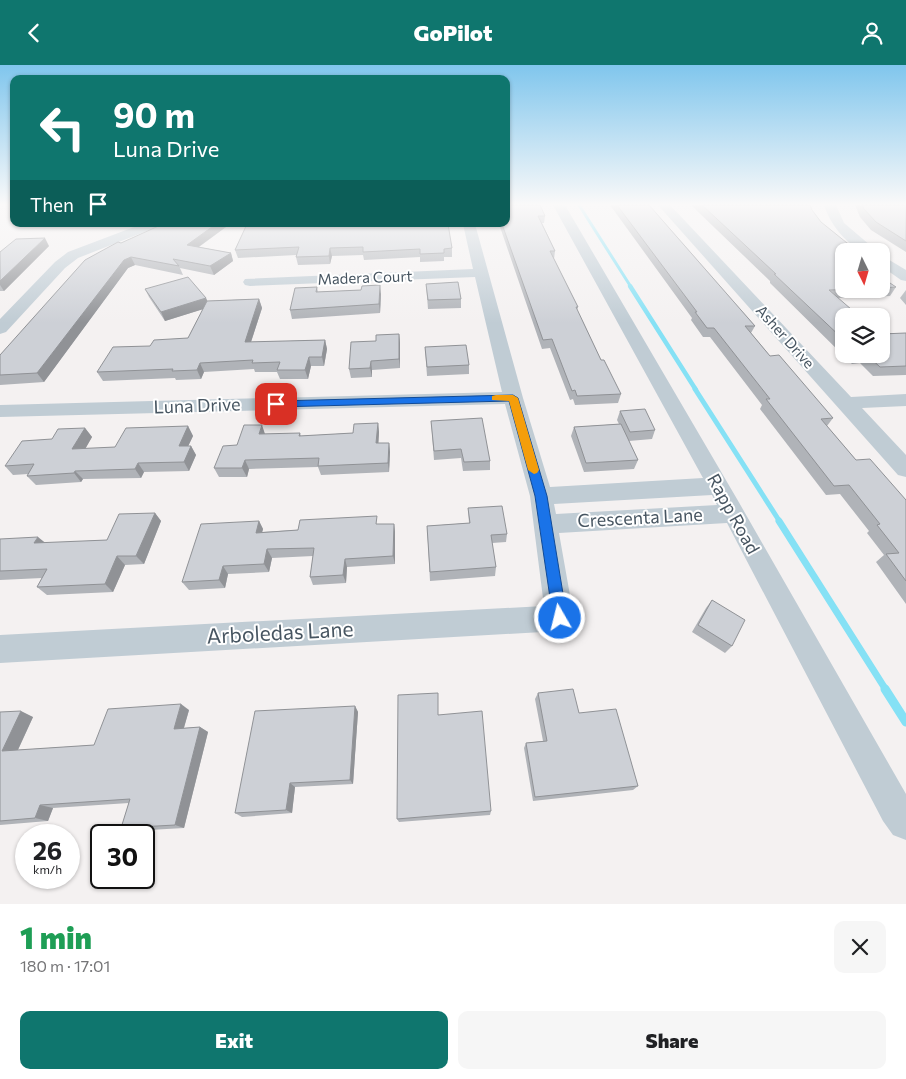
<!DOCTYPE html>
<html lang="en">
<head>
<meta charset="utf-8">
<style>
  body { margin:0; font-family:Commissioner,sans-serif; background:#f6f6f6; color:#202124; height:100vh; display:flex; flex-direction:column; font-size:19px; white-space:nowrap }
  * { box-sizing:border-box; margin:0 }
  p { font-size:16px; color:#757577 }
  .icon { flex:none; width:28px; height:28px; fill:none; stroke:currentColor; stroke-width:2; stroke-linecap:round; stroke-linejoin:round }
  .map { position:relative; height:839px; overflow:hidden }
  .panel { display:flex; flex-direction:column; background:#fff; flex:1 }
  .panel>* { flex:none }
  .guide { position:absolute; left:10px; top:10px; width:500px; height:152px; border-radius:10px; box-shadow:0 1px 4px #0004; background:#0f766e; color:#fff; overflow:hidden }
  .needle { width:32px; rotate:175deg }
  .fabs { position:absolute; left:835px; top:178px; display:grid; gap:10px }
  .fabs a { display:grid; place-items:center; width:55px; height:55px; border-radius:10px; background:#fff; box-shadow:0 1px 4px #0004; font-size:25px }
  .speed { position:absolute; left:15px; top:759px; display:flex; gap:10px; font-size:25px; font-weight:700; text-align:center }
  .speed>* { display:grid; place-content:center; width:65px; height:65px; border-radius:50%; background:#fff; box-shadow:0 1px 4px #0004; line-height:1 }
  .speed small { font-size:12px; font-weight:400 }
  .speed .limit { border:2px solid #111; border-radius:8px; background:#fff; color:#111 }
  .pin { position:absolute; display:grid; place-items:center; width:42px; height:42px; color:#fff; margin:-21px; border-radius:10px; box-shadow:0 2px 8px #0006 }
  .me { position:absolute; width:55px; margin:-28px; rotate:352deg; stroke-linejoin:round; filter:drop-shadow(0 0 4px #0008) }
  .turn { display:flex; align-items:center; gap:18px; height:105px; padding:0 20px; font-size:22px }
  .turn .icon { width:65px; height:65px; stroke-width:2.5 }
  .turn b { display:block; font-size:35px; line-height:42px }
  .then { display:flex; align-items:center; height:48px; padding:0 20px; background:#0003; gap:10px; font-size:19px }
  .round { display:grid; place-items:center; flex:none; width:52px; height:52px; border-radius:10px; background:#f6f6f6 }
  .headline { display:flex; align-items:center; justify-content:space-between; height:85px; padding:0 20px }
  h1 { font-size:30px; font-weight:800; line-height:38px; color:#1e9e55 }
  .primary-button { display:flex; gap:10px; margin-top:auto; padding:10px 20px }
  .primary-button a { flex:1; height:58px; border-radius:10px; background:#0f766e; color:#fff; font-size:20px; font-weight:800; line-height:58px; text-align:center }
  .primary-button a+a { background:#f6f6f6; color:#202124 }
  header { display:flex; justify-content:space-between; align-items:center; height:65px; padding:0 20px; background:#0f766e; color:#fff; font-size:22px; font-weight:800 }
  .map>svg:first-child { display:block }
</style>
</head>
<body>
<header><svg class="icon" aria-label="back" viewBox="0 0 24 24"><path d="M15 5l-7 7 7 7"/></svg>GoPilot<svg class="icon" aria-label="person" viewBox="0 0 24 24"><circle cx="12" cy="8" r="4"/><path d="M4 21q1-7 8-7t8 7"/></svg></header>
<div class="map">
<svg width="906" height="839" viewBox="0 0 906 839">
  <rect width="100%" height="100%" fill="#f4f1f1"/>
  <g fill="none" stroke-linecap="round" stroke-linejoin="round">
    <path stroke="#85e1f5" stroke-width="3" d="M579,140L631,222"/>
    <path stroke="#85e1f5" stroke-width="4.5" d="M630,221L696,325"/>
    <path stroke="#85e1f5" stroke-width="5" d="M695,324L780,457"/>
    <path stroke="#85e1f5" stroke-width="7" d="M779,456L886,625"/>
    <path stroke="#85e1f5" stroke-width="9" d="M885,624L906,657"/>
    <g fill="#c0ccd4" fill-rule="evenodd">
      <path d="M553,140H565L737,434L906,729V775L893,770L883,756L727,458L559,468L574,553L570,562L560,566L0,598V570L544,541L530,431L505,339L0,352V340L502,327L475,212L250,221L245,220L243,217L245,214L473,204L463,159H475L523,333L550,422L703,413ZM712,430L717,440L556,449L554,439Z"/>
      <path d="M658,140H670L851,332L906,329V341L862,343L906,390V412L898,410Z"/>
      <path d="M824,140H836L844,158L877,186C873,186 866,187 862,186C845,178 829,157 824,140Z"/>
      <path d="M142,159H159L157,162L78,193L65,203L6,267L0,269V254L55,197L68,187Z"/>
      <path d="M881,190L906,205V216L901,215L881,201Z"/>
    </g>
  </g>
  <g fill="#b0b3b8">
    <path d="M506,140L545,151L544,158H542L555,186L554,194L578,242L577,245L601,295L621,329L618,338L575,340L573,334L570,335L550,283L542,284L499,159H506Z"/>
    <path d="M610,140H649L755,261L751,268L770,291L833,353L827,361L856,395L906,435V539L876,497L884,490L867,468L869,466L840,429L826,430L760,344L762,340L710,272H703L691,255L692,253Z"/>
    <path d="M691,140H810L812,145L844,224H881V212L896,222L890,231L838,233L844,251V289H881L906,268V310L873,311L860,298L852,299L770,218V216Z"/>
    <path d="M855,140H906V187L871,165L860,152Z"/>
    <path d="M176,159H230L199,182L231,188L233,196L214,210L180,203L183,210L135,200L128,203L44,317L0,320V290L121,178L173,161Z"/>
    <path d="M247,159L452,183V192H444V196L420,197V192L364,195L363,190L332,191L330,199L298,200L296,192V190L238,193L235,185Z"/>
    <path d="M49,181L4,226H0V187Z"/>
    <path d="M426,219L461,234V243L428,244Z"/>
    <path d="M317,222L318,227L361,225L381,229L380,248L292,254L290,245Z"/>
    <path d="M145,224L206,233L207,236L259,234L262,243L251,277L325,275L327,284L324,301H311L308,314H280L277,307H255L254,304L204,307L201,314L176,315L175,313L103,316L97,307L150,281L188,273L203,244L165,256L149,232Z"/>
    <path d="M906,225V240L900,233Z"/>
    <path d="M399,269L400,278V303L372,305V312L351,313L349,304L376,276Z"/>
    <path d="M425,282L469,300V309L427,311Z"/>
    <path d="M620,346L655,365L652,374L629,376L638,395L634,404L584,407L571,371L574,362L619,359L617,355Z"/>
    <path d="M431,356L490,396V405L463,406L461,393L434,395Z"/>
    <path d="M378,358L379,367L378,378H389L390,387L389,407L321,410L318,402L249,404L247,412H219L214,403L237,380L300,368L301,371L353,368Z"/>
    <path d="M188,361L193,371L188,381H191L196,390L189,406L144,407L141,413L83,414L81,417L36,420L27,411L28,409L13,410L5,401L52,374L85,363L92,372L85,384L115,382Z"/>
    <path d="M468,443L507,469L506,477L492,478L496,502L495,511L430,516L427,461L469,458Z"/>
    <path d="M155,448L161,456L144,499L125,500L113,527L47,530L37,522L42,513L0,515V474L45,478L107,475Z"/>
    <path d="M259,456L263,464L262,467L394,459L395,467V499L347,502L346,518L313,520L310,512L313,491L272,493L269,507L228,509L225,523L189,525L182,517Z"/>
    <path d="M712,535L732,581L725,588L692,567L706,543Z"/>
    <path d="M538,628L579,648L638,721L633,725L533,736L524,683L526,678L543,676L535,634Z"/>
    <path d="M355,641L358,647L353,719L295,722L292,748L242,752L235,748Z"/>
    <path d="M189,645L184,663L200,662L208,667L184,763L132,766L121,763L129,738L53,743L48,756L0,760V647L33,652L18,685L94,680Z"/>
    <path d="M438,650L491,746L490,750L399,757L397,754Z"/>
  </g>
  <g fill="#909296">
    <path d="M216,159H230L190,188L187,180Z"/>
    <path d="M45,173L49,181L4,226L0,220V216Z"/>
    <path d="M330,183L332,191L330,199L329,191Z"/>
    <path d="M231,188L233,196L214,210L210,201Z"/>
    <path d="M131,192L135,200L128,203L44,317L37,308L124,195Z"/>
    <path d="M380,220L381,229L380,248L379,239Z"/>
    <path d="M206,233L210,242L165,256L161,247Z"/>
    <path d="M259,234L262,243L248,286L245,277Z"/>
    <path d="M399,269L400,278V303L399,294Z"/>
    <path d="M325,275L327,284L324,301L322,292Z"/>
    <path d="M309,292L311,301L308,314L305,305Z"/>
    <path d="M371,296L372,305V312L370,303Z"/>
    <path d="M200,298L204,307L201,314L197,305Z"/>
    <path d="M378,358L379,367L378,387L376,378Z"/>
    <path d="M262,360L265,369H259Z"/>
    <path d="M188,361L193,371L184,390L179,381Z"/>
    <path d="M85,363L92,372L80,393L72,384Z"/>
    <path d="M389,378L390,387L389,407L388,398Z"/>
    <path d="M191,381L196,390L189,406L184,397Z"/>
    <path d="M245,395L249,404L247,412L242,403Z"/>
    <path d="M138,398L144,407L141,413L135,404Z"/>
    <path d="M75,406L83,414L81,417L74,408Z"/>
    <path d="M155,448L161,456L144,499L136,491Z"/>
    <path d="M259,456L263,464L260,476L256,468Z"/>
    <path d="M394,459L395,467V499L393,491Z"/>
    <path d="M38,472L48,480L34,478Z"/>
    <path d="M267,484L272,493L269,507L264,499Z"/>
    <path d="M117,491L125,500L113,527L105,519Z"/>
    <path d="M345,494L347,502L346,518L343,510Z"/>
    <path d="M223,501L228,509L225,523L219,515Z"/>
    <path d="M181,639L189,645L182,669L174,664Z"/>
    <path d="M355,641L358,647L353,719L350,715Z"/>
    <path d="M21,646L33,652L15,691L2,686Z"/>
    <path d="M200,662L208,667L184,763L175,760Z"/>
    <path d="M290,718L295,722L292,748L286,745Z"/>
    <path d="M40,740L53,743L48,756L35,753Z"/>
  </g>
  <g fill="#cdd0d6" stroke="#909296">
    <path d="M506,140H540L545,151H538L555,186H550L578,242H576L601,295H604L621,329L577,331L575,325L572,326L552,274L543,275L502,159H506Z"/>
    <path d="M617,140H649L755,261H745L770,291L779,290L833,353L821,354L856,395L870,394L906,435V516L886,489L899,488L877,460L880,459L849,420L834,421L766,334H770L714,263H707L695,247H697Z"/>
    <path d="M702,140H810L812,145L821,157L857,186H844V224H865L829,225L859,251H844V275L774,209H776Z"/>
    <path d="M862,140H906V176L876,157L864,144Z"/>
    <path d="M163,159L173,161L176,159H216L187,180L231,188L210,201L173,194L179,201L131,192L124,195L37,308L0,310V290L85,195L118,177L121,178Z"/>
    <path d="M247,159H448L452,183L444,184V188L420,189V184L363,187V182L330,183L329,191L296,192L299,182L235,185Z"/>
    <path d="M45,173L0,216V187L16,174Z"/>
    <path d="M188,212L206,233L161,247L145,224Z"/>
    <path d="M881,212L896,222L881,223Z"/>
    <path d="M458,217L461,234L428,235L426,219Z"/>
    <path d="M380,220L379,239L290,245L295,223L317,222L316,227L361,225L362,221Z"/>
    <path d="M259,234L245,277L325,275L322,292H309L305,305H277L280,297L252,298L253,295L200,298L197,305L172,306L173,304L97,307L113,282L150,281L154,275L188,273L207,236Z"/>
    <path d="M906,268V301L880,302L866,289L859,290L858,289H881V269Z"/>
    <path d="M399,269V294L371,296L370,303L349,304L351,277L376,276V270Z"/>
    <path d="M466,280L469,300L427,302L425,282Z"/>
    <path d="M645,344L655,365L630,367L620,346Z"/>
    <path d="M482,353L490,396L464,397L461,384L434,386L431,356Z"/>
    <path d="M378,358L376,378H389L388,398L318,401L319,393L245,395L242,403H214L223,381L237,380L244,360H262L259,369L300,368L299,371L353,368L354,359Z"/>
    <path d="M621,359L638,395L586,398L574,362Z"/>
    <path d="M188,361L179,381H191L184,397L138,398L135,404L75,406L74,408L27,411L34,399L5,401L22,376L52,374L58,364L85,363L72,384L115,382L126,363Z"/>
    <path d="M502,441L507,469L491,470L496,502L430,507L427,461L470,458L468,443Z"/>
    <path d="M155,448L136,491H117L105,519L37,522L47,504L0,506V474L38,472L34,478L107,475L119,449Z"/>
    <path d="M377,451L376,459H394L393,491L345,494L343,510L310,512L314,483L267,484L264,499L223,501L219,515L182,517L201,459L259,456L256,468L298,465L300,455Z"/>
    <path d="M712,535L745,555L732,581L698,560Z"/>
    <path d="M573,624L579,648L616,644L638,721L535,732L526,678L547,676L538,628Z"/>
    <path d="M438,628V650L482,646L491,746L397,754L398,630Z"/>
    <path d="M181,639L174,664L200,662L175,760L121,763L130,734L40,740L35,753L0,756V647L21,646L2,686L94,680L108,644Z"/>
    <path d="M355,641L350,715L290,718L286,745L235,748L255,646Z"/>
  </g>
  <linearGradient id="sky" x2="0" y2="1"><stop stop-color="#80c6ed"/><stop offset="0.54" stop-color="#faf9f9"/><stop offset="1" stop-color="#faf9f9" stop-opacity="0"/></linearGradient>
  <rect width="906" height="258" fill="url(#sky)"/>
  <path fill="#1a73e8" stroke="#114b97" d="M513,330L518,333L547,431L567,553L565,557L560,559L555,557L553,553L535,431L509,336L276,342L271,339L276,336Z"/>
  <path fill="#f59e0b" d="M496,330H513L518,333L539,405L537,408L534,409L528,405L509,336L492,335V331Z"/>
  <g text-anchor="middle" stroke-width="4" stroke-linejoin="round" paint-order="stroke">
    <g font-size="15" fill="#475561" stroke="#fff">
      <text transform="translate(365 213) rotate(-2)" y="5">Madera Court</text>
      <text transform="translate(785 272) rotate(48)" y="5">Asher Drive</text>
    </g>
    <g font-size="18" fill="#475561" stroke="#fff">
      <text transform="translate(197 341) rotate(-2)" y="6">Luna Drive</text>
      <text transform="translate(733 449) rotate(61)" y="6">Rapp Road</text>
      <text transform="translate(640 453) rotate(-3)" y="6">Crescenta Lane</text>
    </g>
    <g font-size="21" fill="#475561" stroke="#fff">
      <text transform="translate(280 568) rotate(-3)" y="7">Arboledas Lane</text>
    </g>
  </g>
</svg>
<div class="fabs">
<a><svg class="needle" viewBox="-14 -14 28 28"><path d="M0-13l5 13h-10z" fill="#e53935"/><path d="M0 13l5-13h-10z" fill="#757577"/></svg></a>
<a><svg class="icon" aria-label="layers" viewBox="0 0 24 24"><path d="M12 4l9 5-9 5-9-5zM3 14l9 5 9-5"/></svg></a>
</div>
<div class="speed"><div>26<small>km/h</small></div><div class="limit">30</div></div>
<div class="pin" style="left:276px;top:339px;background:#d93025"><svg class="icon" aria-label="arrive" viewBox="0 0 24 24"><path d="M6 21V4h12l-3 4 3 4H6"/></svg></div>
<svg class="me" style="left:560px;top:553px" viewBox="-20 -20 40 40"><circle r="17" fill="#1a73e8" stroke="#fff" stroke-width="3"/><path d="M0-11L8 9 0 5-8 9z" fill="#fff"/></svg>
<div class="guide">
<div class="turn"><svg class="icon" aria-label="left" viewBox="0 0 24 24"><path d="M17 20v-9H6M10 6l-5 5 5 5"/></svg><div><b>90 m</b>Luna Drive</div></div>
<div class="then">Then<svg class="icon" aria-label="arrive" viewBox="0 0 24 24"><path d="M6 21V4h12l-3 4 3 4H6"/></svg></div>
</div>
</div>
<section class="panel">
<div class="headline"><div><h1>1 min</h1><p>180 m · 17:01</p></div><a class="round"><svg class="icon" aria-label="close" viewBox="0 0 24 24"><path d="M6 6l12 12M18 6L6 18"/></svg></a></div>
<div class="primary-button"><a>Exit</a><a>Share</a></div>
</section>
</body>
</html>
